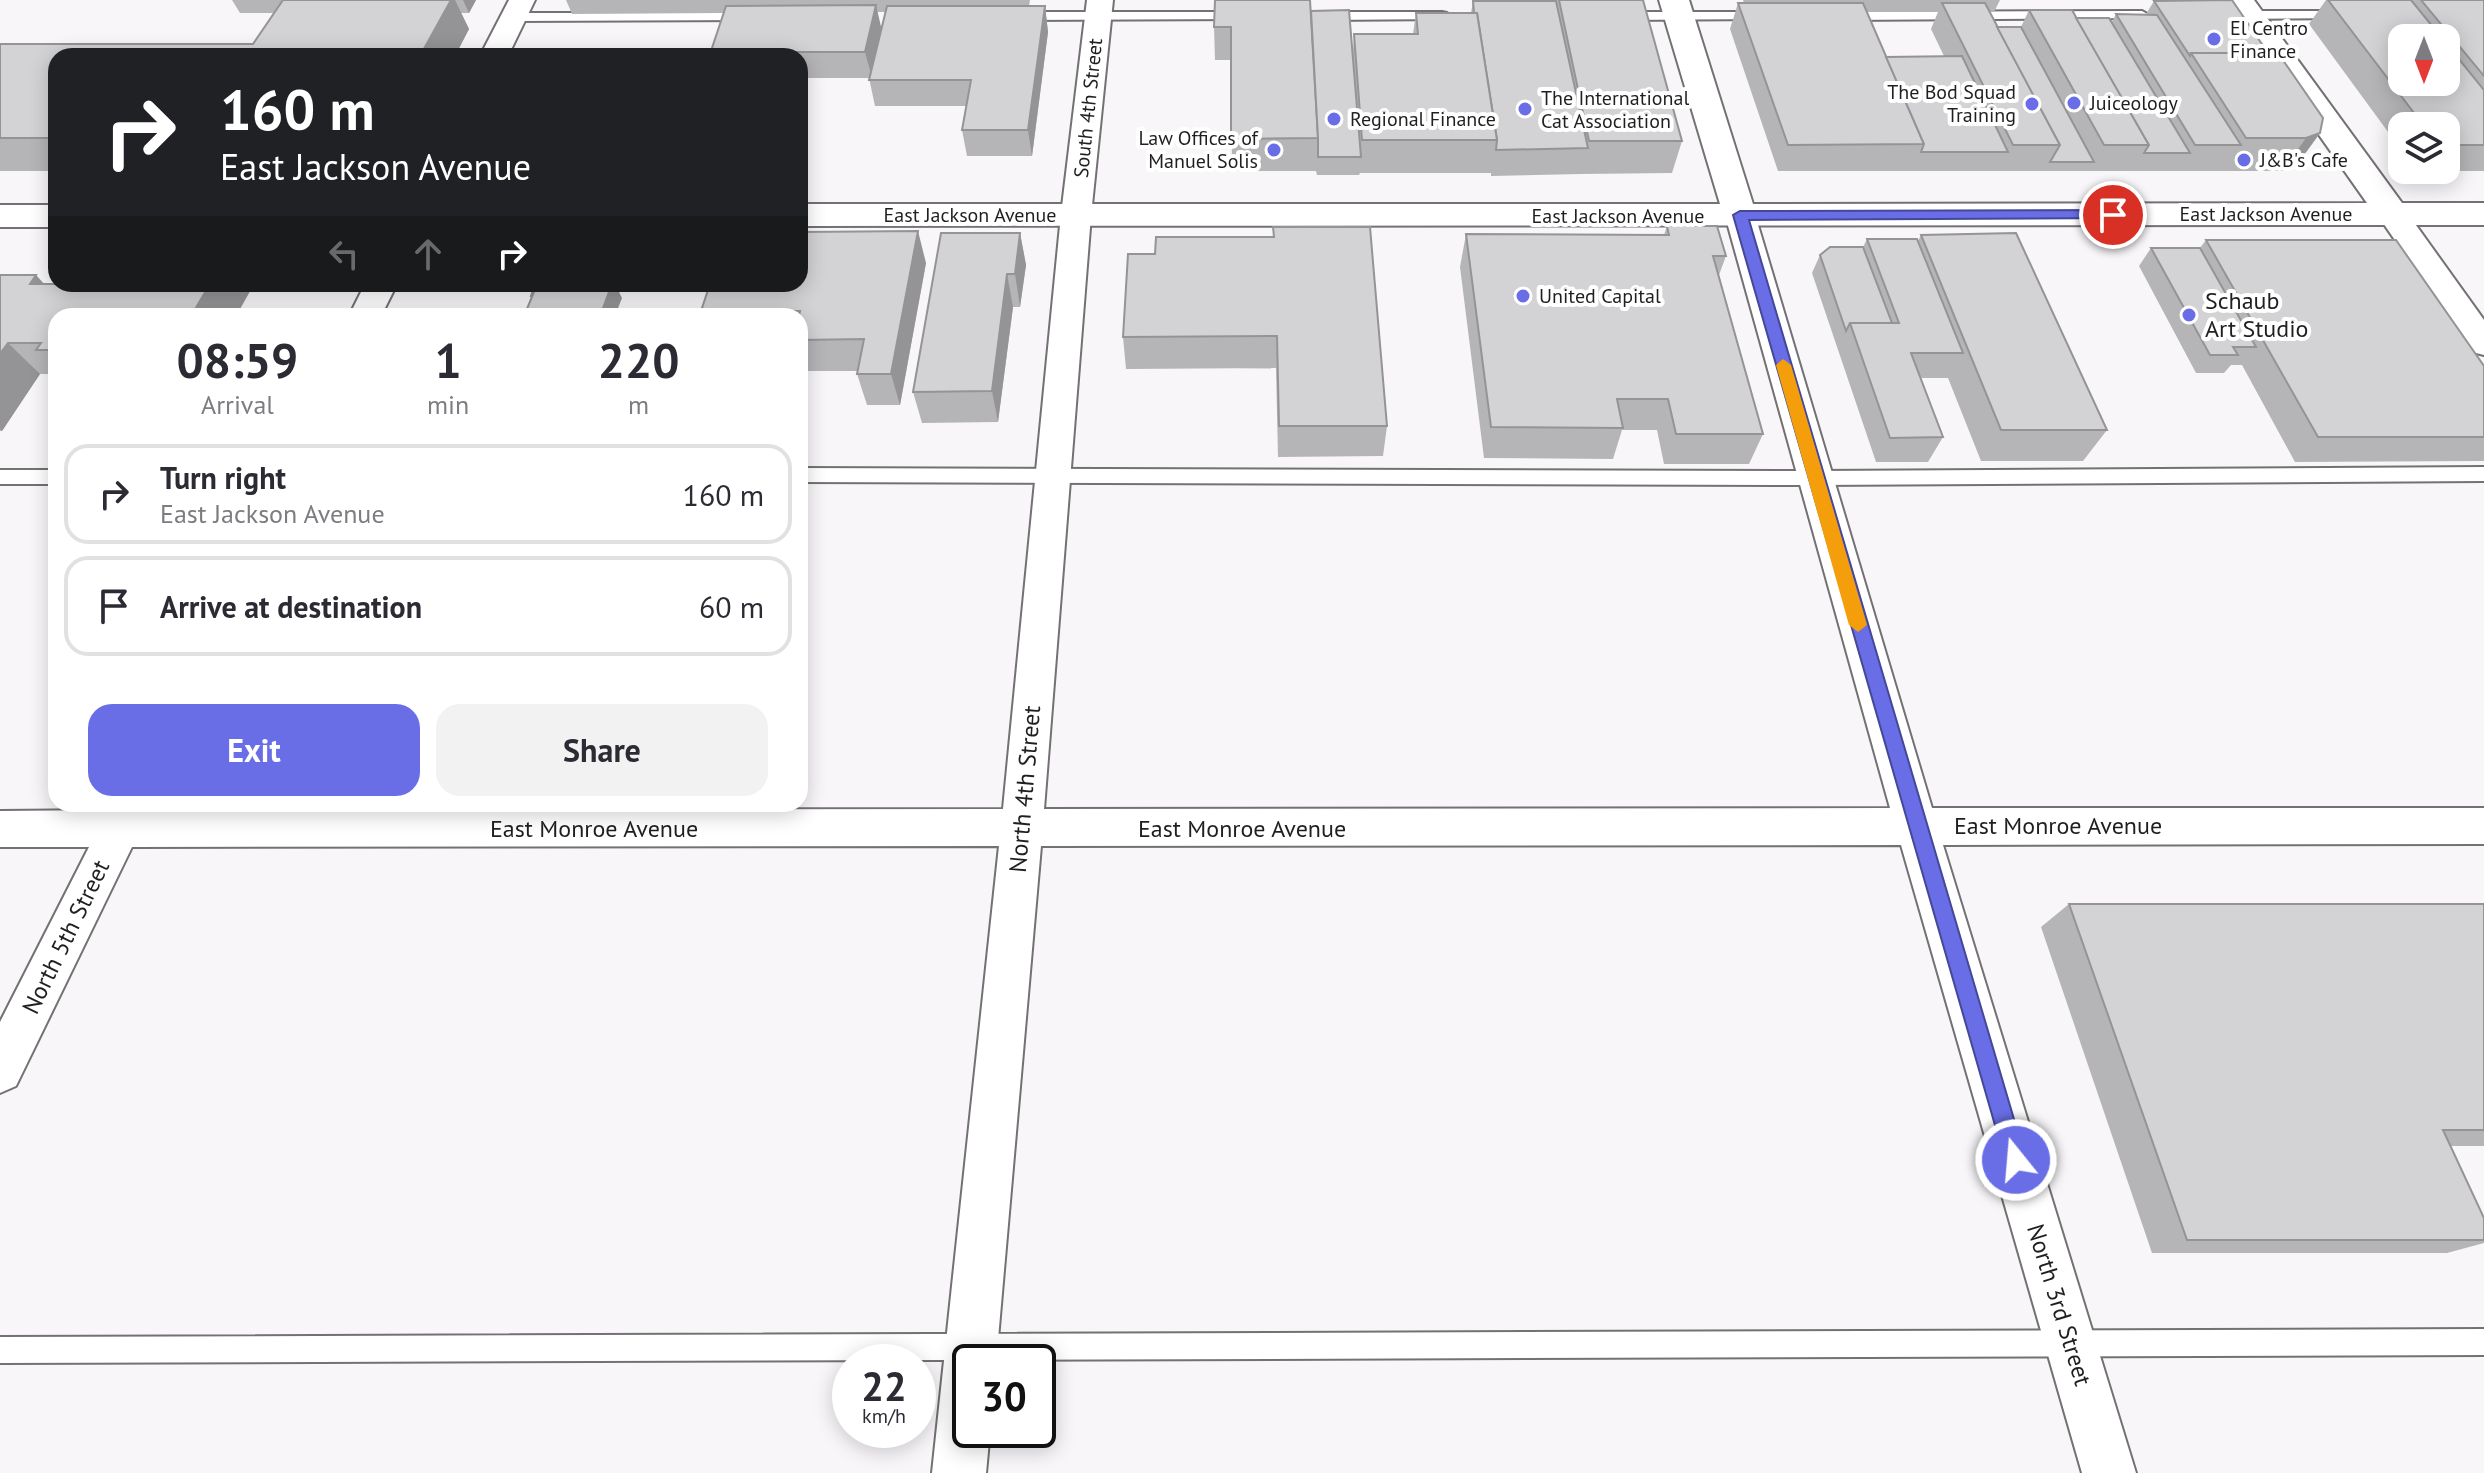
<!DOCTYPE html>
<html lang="en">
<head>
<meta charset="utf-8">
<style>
  body { margin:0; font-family:"PT Sans",sans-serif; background:#f2f2f3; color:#2b2b33; height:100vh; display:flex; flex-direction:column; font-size:30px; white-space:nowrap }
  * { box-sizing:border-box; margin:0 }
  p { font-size:26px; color:#7c7c81 }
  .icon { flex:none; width:44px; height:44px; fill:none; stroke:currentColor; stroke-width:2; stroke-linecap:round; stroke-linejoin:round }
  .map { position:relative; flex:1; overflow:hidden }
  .drawer { position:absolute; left:48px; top:308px; width:760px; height:504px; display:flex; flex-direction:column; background:#fff; border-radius:24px; box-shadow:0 4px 20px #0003 }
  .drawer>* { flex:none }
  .banner { position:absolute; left:48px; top:48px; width:760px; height:244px; border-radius:24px; box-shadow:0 4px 20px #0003; background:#202124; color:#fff; overflow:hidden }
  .needle { width:52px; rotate:180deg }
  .tools { position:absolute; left:2388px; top:24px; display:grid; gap:16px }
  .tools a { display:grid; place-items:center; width:72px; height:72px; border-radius:16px; background:#fff; box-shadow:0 4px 20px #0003; font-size:40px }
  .speed { position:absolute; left:832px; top:1344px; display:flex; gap:16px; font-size:40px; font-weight:700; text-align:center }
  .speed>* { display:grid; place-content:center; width:104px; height:104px; border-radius:50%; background:#fff; box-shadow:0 4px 20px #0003; line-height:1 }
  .speed small { font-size:20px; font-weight:400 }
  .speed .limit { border:4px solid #111; border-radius:12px; background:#fff; color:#111 }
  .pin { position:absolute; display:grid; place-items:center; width:68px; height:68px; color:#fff; margin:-34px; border:4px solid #fff; border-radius:50%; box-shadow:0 2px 8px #0007 }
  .me { position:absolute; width:88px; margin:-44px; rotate:343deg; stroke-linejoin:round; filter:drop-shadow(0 0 6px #0008) }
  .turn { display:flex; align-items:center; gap:28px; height:168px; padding:0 40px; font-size:36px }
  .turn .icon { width:104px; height:104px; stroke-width:2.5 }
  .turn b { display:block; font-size:56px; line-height:68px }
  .lanes { display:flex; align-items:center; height:76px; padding:0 40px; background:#0003; justify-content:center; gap:40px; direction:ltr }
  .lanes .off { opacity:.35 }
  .eta { display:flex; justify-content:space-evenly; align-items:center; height:136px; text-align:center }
  .eta b { font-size:48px; font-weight:800; line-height:56px }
  .cta { display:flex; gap:16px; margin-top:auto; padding:16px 40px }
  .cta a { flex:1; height:92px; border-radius:24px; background:#696ee7; color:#fff; font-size:32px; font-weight:800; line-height:92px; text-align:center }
  .cta a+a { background:#f2f2f3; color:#2b2b33 }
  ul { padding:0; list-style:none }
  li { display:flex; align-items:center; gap:24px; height:100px; margin:0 16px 12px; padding:0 24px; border:4px solid #e1e1e2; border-radius:24px }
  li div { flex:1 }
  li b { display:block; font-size:30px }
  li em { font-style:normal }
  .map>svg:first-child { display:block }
</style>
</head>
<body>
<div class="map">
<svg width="2484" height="1473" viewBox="0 0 2484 1473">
  <rect width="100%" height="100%" fill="#f8f6f9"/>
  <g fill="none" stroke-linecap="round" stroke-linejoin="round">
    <g stroke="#737173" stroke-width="4">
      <g id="lane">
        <path d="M2142,11L2149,15L2147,18L1842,20L1835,16L1842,12Z"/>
        <path d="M2342,11L2349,15L2347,18L2238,19L2231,15L2238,11Z"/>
        <path d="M1242,12L1247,13V19L1022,20L1015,16L1022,12Z"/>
        <path d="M1442,12L1447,13V19L1326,20L1319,16L1326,12Z"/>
        <path d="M1762,12L1767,13V19L1622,20L1615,16L1622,12Z"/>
        <path d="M750,13L757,17L755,20L514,21L507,17L514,13Z"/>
        <path d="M2484,467V481L1816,485L800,482V468L1816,471Z"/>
        <rect x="0" y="470" width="56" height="14"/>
        <path d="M2484,1329V1355L0,1363V1337Z"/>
      </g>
    </g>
    <g stroke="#737173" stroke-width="4">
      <g id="street">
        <path d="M509,0H535L508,56H480Z"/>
        <path d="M1087,0H1113L1091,215L1044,809L1890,808L1725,215L1729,208L1740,205L1751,208L1755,215L1932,808H2484V844L1943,845L2136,1473H2082L1901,845L1041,846L996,1362H970V1430H990L986,1473H932L999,846L132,847L16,1086L0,1093V1022L89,847H0V811L108,810L111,804H149L150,810L1003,809L1061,215Z"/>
        <path d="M2392,204L2403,207L2484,320V355L2472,352L2377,214L2381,207Z"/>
        <path d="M365,284H397L381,316H349Z"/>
      </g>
    </g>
    <g stroke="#737173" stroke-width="4">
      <g id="secondary">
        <path d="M1659,0H1689L1753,204L2367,203L2224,0H2254L2402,203H2484V225L800,226V204H1720Z"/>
        <rect x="0" y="205" width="56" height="22"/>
      </g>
    </g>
    <use href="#lane" fill="#fff" fill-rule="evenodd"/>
    <use href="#street" fill="#fff" fill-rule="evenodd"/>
    <use href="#secondary" fill="#fff" fill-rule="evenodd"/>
  </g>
  <g fill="#b5b5b8" fill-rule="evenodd">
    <path d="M232,0H476L469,13H461L469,29L455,56H56V171H0V44H253L274,13H240Z"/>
    <path d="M566,0H1030L1029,6H1045L1048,32L1032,156H967L962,130L966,106H875L869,78H800V56H713L711,51L724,13L572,14ZM877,12H885L881,29Z"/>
    <path d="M1556,0H1643L1682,141L1672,173L1581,174L1491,176V173H1360L1359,175H1317L1316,171H1232L1231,60H1215L1214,27L1311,11L1353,51L1354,34H1413L1416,13H1471L1473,1H1556Z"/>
    <path d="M1743,0H2000L1994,12H1990L1997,27H2021L2029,10L2112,22L2116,14H2146L2154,1L2320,133L2296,166L2282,171H1778L1730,29L1738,3H1744ZM1867,12H1938L1931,29L1944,56L1886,57Z"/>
    <path d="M2326,0H2484V171H2417L2416,170H2446V126H2402V151L2309,24ZM2402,38H2446V82Z"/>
    <path d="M1667,226L1726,256L1719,275L1763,434L1749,464H1664L1657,430H1622L1613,459L1484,458L1460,267L1466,234L1664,235Z"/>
    <path d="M1020,233L1026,265L1020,307H1013L998,422L922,423L913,392Z"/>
    <path d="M1921,235L2107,430L2083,461H1981L1948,378H1921L1943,437L1928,462H1876L1812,273L1820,255L1863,247L1867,239L1918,241Z"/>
    <path d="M1156,237L1387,426L1383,456L1278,457L1276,368L1126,369L1123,337L1155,254Z"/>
    <path d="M2206,240L2484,366V461L2295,462L2242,365H2231L2224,373H2196L2139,266L2151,248H2200Z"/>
    <path d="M926,263L900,405H867L857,374L858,371H805L800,357V316H704L701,311Z"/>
    <path d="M0,275L44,284H254L236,316H56V374H40L2,431H0Z"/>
    <path d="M2069,904H2484V1146H2451L2484,1218V1243L2447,1253H2152L2041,927Z"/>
  </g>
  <g fill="#949496">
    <path d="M451,0H455L469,29L455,56H420Z"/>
    <path d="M463,0H476L469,13Z"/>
    <path d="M876,5L882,31L872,78L865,52Z"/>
    <path d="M1045,6L1048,32L1032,156L1028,130Z"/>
    <path d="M2320,133L2296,166L2282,171L2306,138Z"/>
    <path d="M918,231L926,263L900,405L891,374Z"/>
    <path d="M1020,233L1026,265L1020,307L1015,274Z"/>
    <path d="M1007,274L1013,307L998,422L992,391Z"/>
    <path d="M36,275L65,307L30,284Z"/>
    <path d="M210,284H254L236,316H191Z"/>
    <path d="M612,284H615L622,298L615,316H600Z"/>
    <path d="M8,343L40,374L2,431L0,429V354Z"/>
  </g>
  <g fill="#d3d3d6" stroke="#949496" stroke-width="2">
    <path d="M283,0H451L420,56H56V138H0V44H253Z"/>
    <path d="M1215,0H1310L1318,138L1231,139V27H1214Z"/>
    <path d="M1559,0H1643L1682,141H1589Z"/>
    <path d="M2232,0L2268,53H2191L2190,56L2154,1Z"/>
    <path d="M2328,0H2411L2442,38H2402V82H2446V43L2484,90V145H2446V126H2424Z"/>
    <path d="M2421,0H2484V76Z"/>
    <path d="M1473,1H1556L1588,148L1496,150L1497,140L1477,13H1474Z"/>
    <path d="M1738,3H1863L1924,144L1788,145Z"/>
    <path d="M1942,3H1985L2060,145H2013Z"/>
    <path d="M876,5L865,52H791L790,56H723L724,51H711L726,6Z"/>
    <path d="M887,6H1045L1028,130H962L971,80H869Z"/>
    <path d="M1349,10L1361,157H1318V138L1311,11Z"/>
    <path d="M2029,10H2072L2149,145H2104Z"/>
    <path d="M1416,13H1477L1497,140H1362L1354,34H1418Z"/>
    <path d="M2116,14L2157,15L2241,145H2195Z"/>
    <path d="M2076,18H2109L2190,153H2144L2149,145Z"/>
    <path d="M1997,27H2021L2094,162H2050L2060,145Z"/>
    <path d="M2191,53H2278L2323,118L2320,133L2306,138H2246Z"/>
    <path d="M1962,56L2008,152H1921L1924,144L1886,57Z"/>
    <path d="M1667,226H1717L1726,256H1713L1763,434H1676L1668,399H1617L1623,428L1491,427L1466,234L1669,235Z"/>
    <path d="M1273,227H1370L1387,426H1279L1277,336L1123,337L1128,254H1155L1156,237H1274Z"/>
    <path d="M918,231L891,374H857L864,339L800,340V316H799L800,311H701L710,284H800V232Z"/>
    <path d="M941,233H1020L1015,274H1007L992,391L913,392Z"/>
    <path d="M2016,233L2107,430H2001L1921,235Z"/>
    <path d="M1867,239H1917L1963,353H1911L1943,437L1890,438L1850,323H1899Z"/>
    <path d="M2206,240H2396L2484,366V437H2318Z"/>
    <path d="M1830,247H1863L1892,323H1850L1846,331L1820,255Z"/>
    <path d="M2151,248H2200L2256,347H2233L2238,355H2210Z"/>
    <path d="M0,275H36L30,284H210L191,316H56V350H36L41,343H8L0,354Z"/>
    <path d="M535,284H545L544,287H536L533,296H531Z"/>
    <path d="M545,284H612L600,316H524L536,287H544Z"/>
    <path d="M2069,904H2484V1130H2443L2484,1218V1240H2187Z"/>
  </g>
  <path fill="#696ee7" stroke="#444896" stroke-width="2" d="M2113,210L2120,215L2118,218L1749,220L2026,1160L2023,1167L2016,1171L2008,1167L2005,1160L1733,215L1740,211Z"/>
  <path fill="#f59e0b" d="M1783,359L1791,365L1867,625L1858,632L1849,625L1776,365Z"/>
  <g fill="#696ee7" stroke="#fff" stroke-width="3">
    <circle cx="2214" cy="39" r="8"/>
    <circle cx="2074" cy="103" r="8"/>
    <circle cx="2032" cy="104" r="8"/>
    <circle cx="1525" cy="109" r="8"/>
    <circle cx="1334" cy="119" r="8"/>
    <circle cx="1274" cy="150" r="8"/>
    <circle cx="2244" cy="160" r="8"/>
    <circle cx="1523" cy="296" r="8"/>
    <circle cx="2189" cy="315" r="8"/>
  </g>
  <g text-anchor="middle" stroke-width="8" stroke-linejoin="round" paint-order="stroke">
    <g font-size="20" fill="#1f1f20" stroke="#fff" text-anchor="start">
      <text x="2230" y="35">El Centro<tspan x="2230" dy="23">Finance</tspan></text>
      <text x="2016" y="99" text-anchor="end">The Bod Squad<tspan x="2016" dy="23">Training</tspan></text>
      <text x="1541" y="105">The International<tspan x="1541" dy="23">Cat Association</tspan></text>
      <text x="2090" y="110">Juiceology</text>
      <text x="1350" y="126">Regional Finance</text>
      <text x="1258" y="145" text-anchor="end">Law Offices of<tspan x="1258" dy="23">Manuel Solis</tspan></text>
      <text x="2260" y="167">J&amp;B's Cafe</text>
      <text x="1539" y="303">United Capital</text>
    </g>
    <g font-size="20" fill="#1f1f20" stroke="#fff">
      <text transform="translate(1088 108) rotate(-84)" y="7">South 4th Street</text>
      <text x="2266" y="221">East Jackson Avenue</text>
      <text x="970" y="222">East Jackson Avenue</text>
      <text x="1618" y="223">East Jackson Avenue</text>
    </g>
    <g font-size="24" fill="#1f1f20" stroke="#fff" text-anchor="start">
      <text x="2205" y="309">Schaub<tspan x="2205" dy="28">Art Studio</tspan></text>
    </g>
    <g font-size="24" fill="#1f1f20" stroke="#fff">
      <text transform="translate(1025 789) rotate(-85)" y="8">North 4th Street</text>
      <text x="2058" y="834">East Monroe Avenue</text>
      <text x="594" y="837">East Monroe Avenue</text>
      <text x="1242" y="837">East Monroe Avenue</text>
      <text transform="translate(66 937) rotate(-64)" y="8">North 5th Street</text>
      <text transform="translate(2059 1305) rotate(73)" y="8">North 3rd Street</text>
    </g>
  </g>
</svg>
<div class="tools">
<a><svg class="needle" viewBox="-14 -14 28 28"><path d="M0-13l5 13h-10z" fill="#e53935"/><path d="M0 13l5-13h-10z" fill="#7c7c81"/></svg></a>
<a><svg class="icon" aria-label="layers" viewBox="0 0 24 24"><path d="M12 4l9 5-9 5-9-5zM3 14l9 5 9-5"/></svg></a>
</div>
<div class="speed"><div>22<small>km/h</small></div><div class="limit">30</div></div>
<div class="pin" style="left:2113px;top:215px;background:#d93025"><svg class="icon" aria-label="arrive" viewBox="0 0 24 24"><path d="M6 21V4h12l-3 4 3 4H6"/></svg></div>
<svg class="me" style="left:2016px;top:1160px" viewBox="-20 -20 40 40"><circle r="17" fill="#696ee7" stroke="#fff" stroke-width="3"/><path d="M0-11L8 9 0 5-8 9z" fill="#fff"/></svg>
<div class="banner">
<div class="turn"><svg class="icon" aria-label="right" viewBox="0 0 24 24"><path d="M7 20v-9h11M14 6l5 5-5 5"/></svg><div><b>160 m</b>East Jackson Avenue</div></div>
<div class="lanes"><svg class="icon off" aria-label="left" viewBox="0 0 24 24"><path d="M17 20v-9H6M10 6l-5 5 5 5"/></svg><svg class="icon off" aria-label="ahead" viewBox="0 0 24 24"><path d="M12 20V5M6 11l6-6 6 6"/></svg><svg class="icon" aria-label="right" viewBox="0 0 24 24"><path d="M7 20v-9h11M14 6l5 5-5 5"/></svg></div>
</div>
<section class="drawer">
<div class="eta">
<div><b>08:59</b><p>Arrival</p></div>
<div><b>1</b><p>min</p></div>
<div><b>220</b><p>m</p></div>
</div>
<ul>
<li><svg class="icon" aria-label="right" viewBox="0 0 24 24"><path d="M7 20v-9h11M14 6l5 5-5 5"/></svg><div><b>Turn right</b><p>East Jackson Avenue</p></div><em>160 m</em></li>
<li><svg class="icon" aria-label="arrive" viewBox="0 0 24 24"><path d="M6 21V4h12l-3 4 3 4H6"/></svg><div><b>Arrive at destination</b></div><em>60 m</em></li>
</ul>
<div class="cta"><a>Exit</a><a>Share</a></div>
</section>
</div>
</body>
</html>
